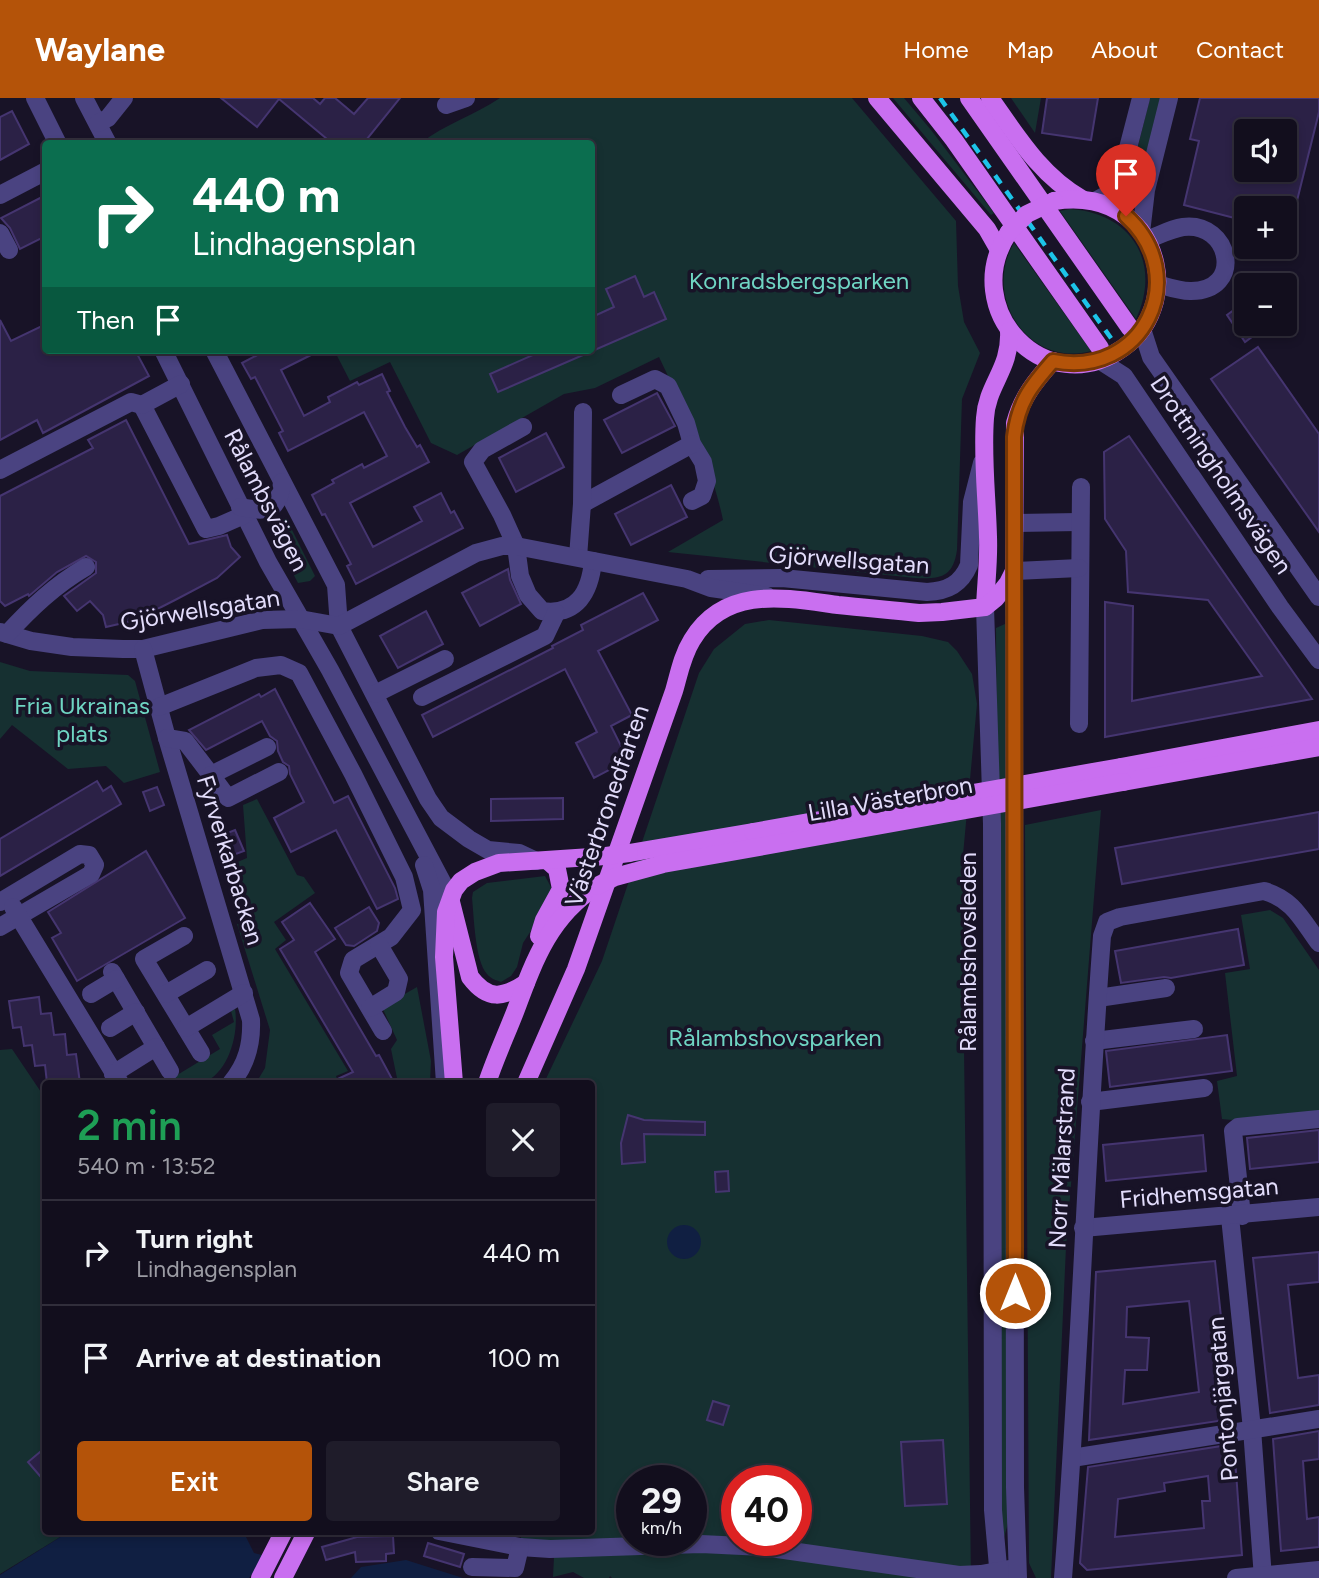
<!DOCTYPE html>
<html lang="en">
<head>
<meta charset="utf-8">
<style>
  body { margin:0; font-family:Figtree,sans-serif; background:#1f1c2a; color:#f1f3f6; height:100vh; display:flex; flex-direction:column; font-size:26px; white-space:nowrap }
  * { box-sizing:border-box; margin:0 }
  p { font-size:23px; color:#9c9ca4 }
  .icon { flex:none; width:38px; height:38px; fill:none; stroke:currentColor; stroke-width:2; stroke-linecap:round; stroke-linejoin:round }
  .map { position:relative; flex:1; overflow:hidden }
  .details { position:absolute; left:42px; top:982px; width:553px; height:455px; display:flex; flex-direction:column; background:#120e1d; border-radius:7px; box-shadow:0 4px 10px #0003,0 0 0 2px #312e3b }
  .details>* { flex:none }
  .top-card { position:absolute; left:42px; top:42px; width:553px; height:214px; border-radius:7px; box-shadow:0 4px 10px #0003,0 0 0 2px #312e3b; background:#0b6e4f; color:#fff; overflow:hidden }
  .tools { position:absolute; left:1234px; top:21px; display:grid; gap:14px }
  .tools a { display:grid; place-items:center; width:63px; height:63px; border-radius:7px; background:#120e1d; box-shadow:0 4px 10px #0003,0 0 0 2px #312e3b; font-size:35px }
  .speed { position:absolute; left:616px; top:1367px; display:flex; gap:14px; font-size:35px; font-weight:700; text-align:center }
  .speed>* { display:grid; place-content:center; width:91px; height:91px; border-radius:50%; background:#120e1d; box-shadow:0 4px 10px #0003,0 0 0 2px #312e3b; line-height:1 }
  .speed small { font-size:18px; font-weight:400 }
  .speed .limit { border:10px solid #d22; background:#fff; color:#111 }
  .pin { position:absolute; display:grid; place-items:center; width:60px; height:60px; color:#fff; margin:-72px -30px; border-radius:50% 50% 50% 0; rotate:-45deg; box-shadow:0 0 7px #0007 }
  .pin .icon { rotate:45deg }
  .me { position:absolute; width:77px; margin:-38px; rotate:0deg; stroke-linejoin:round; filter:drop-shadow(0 0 5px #0008) }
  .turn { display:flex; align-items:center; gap:24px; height:147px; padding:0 35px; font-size:32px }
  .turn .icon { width:91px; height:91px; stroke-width:2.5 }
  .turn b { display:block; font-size:49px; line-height:60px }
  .then { display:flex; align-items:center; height:66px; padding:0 35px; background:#0003; gap:14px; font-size:26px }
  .round { display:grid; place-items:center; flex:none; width:74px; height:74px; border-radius:7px; background:#1f1c2a }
  .summary { display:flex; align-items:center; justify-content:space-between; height:119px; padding:0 35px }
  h1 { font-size:42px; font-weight:600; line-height:52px; color:#1e9e55 }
  .cta { display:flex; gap:14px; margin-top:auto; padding:14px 35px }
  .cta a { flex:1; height:80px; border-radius:7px; background:#b45309; color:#fff; font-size:28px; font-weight:600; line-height:80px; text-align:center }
  .cta a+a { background:#1f1c2a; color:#f1f3f6 }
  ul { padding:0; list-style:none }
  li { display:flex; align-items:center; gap:21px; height:105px; padding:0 35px; border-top:2px solid #312e3b }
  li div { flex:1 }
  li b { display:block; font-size:26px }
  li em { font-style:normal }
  header { display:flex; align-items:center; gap:42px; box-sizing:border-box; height:98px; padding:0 35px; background:#b45309; color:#fff }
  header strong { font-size:33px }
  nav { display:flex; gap:38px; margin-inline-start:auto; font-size:24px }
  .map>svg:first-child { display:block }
</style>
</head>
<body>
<header>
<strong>Waylane</strong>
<nav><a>Home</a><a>Map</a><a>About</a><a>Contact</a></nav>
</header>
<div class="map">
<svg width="1319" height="1480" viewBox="0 0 1319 1480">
  <rect width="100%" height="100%" fill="#181327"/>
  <g fill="#163031" fill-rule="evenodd">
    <path d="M500,0H852L956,123L958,188L964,224L980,255L962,301L957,452C953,480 940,481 915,480L668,454L723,422C711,364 684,312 659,259L595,290L564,296L457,357L431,345L390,264L350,283L334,252H592V46L421,45C445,26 475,17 500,0Z"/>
    <path d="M893,0H904L931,32L994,115L991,117Z"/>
    <path d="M1011,0H1041L1035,35Z"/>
    <path d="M1150,0H1163L1145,71L1133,68Z"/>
    <path d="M1070,111C1132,115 1162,165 1136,221L1060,113Z"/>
    <path d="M1014,145L1091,253C1028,270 982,198 1014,145Z"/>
    <path d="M280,419L286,420L315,478L310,483L298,485L271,434L270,426Z"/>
    <path d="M769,522L922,538L948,544L957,553L972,576L977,606L963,757V875L971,1480H612L610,1478L609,1480H584L573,1474L553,1479L554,1459L529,1457L520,1438L500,1433H592V985H544L602,863L699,575L714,551L745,526ZM632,1382H691V1442H632ZM737,1382H796V1442H737Z"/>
    <path d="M1007,525L1008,1425L1002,1447L996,530Z"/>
    <path d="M0,564L30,573L128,577L135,583L160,674L124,685L106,668L68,671L12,627L0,641Z"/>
    <path d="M257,701L297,777L304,779L315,795L274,824L286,842L275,851L348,973L336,978L339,985H286L284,983L277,985H256L265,970L270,932L237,826L249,821L228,768L247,760L243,707Z"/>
    <path d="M1101,712L1066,1149L1051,1480H1036L1029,1465L1025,727Z"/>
    <path d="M545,778L552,791L541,817L523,845L517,869L511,878L501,884C496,882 491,881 487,876C475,863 474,819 472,800L473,794L487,785Z"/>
    <path d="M1270,812L1283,820L1319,872V1014L1232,1022L1222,1021L1217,983L1237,978L1225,875L1250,871L1241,817Z"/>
    <path d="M417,889L431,963L430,985H398L391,951L397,942L382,909Z"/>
    <path d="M235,911C239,935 229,975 203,985C193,989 175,985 164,985L220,951L212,937L234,924L231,913Z"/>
    <path d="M12,951L45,1000L46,1433H70L0,1476V952Z"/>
  </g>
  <g fill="#101f42">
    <circle cx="684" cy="1144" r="17"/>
    <path d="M70,1433H243L254,1455L266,1458L249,1480H0V1477Z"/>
    <path d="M406,1462L463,1480H351L361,1469Z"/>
  </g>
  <g fill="#2b2146" stroke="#453570" stroke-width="2" fill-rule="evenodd">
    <path d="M221,0H313L320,6L325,0H335L354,16L368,0H400L363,46H333L279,1L257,29Z"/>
    <path d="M1047,0H1098L1091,42L1042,35Z"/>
    <path d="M1200,0H1319V14L1289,135L1284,134V110H1246V123L1184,107L1199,43L1190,41ZM1246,33H1284V72H1246Z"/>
    <path d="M12,13L29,46L0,62V19Z"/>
    <path d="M46,97V138L20,151L10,130L1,120Z"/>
    <path d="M635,178L644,199L654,194L666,221L498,294L490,276L544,252H592V219L614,209L606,191Z"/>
    <path d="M1238,209L1246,221V226H1249L1256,236L1245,244L1227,217Z"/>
    <path d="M0,222L11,243L46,226V252H135L149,278L43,335L37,322L0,342Z"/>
    <path d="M1258,249L1319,336V434L1211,281Z"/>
    <path d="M267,252H321L281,272L304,318L330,304L328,299L357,284L359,287L382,276L390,293L387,294L405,329L417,349L420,347L429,364L350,405L373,449L422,423L414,409L441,395L451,415L454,413L463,430L356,486L347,468L351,466L325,416L322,417L312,397L334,385L332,382L362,366L364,370L387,358L364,314L288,353L279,335L283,333L255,279L251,281L242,265Z"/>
    <path d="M657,295L675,328L622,355L604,322Z"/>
    <path d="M126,322L189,446L227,437L231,449L240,459L217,480L177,501L136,522L106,529L103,517L90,503L77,513L64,498L96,475V464L86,458L57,474L29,498L28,496L5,508L0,503V398L93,350L88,342Z"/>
    <path d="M546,335L564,369L516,394L499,360Z"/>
    <path d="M1129,338L1270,541L1312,601L1105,639V504L1133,508L1132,603L1262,578L1208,502L1128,494L1126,453L1105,421L1104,354Z"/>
    <path d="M671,387L687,419L631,447L615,416Z"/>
    <path d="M508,471L510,482L521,506L480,528L462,495Z"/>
    <path d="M643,495L658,522L598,553L632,617L611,628L628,662L594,680L576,645L597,634L565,571L433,639L422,617L553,550L552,548L583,532L581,527Z"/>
    <path d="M426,513L443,546L398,570L380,538Z"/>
    <path d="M275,591L334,705L348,698L395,790L398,801L377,811L336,732L291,754L274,720L304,704L290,676L289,668L283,664L278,653L277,643L270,638L262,623L206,652L189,632L259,596L261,599Z"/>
    <path d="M97,683L103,693L111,688L121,706L0,778V741Z"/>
    <path d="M157,689L164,707L150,713L143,694Z"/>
    <path d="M563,700V721L491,723V701Z"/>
    <path d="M1319,714V751L1122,786L1115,750Z"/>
    <path d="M235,732L244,753L225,760L217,739Z"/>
    <path d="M146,753L185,820L77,883L52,840L61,835L48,814Z"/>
    <path d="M310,805L335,841L315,854L376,958L379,957L392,981L383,985H329L353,974L280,851L294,842L282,824Z"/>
    <path d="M369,809L379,825L377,833L354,848L346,847L335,830Z"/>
    <path d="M1238,831L1244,867L1171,880L1164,879L1121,885L1115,853Z"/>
    <path d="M39,899L41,916L51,915L54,937L65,936L67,957L76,956L80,985H47L45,967L35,968L32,947L24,948L21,929L13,930L9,903Z"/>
    <path d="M1227,937L1232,973L1110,989L1106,953Z"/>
    <path d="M628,1017L644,1022L705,1024V1037L644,1036L645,1064L622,1066L621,1045Z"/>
    <path d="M1319,1032V1064L1250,1071L1247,1040Z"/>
    <path d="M1203,1037L1206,1073L1106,1083L1103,1047Z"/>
    <path d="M728,1073L729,1093L716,1094L715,1074Z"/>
    <path d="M1319,1154V1184L1288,1187L1298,1280L1319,1277V1307L1270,1315L1253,1160Z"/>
    <path d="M1215,1163L1232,1321L1089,1342L1096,1174ZM1189,1203L1199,1294L1123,1306L1125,1272H1147L1149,1240L1126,1239L1127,1209Z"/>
    <path d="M713,1303L729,1308L723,1327L707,1322Z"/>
    <path d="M1319,1333V1361L1303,1363L1307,1421L1319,1419V1449L1281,1453L1273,1341Z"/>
    <path d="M943,1342L947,1406L905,1408L901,1344Z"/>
    <path d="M1234,1346L1242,1457L1087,1472L1080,1465L1088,1369ZM1208,1378L1210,1403H1202L1204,1430L1115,1439L1118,1401L1165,1393L1164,1385Z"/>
    <path d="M46,1349V1385L28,1364Z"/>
    <path d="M393,1438L394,1455L386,1456V1463L356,1464L355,1454L326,1462L322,1449L357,1439Z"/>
    <path d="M428,1445L464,1456L460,1469L424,1458Z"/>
  </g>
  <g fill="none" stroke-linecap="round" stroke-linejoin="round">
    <g stroke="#4a4381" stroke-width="18">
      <path d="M35,0L58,46"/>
      <path d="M84,0L108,46"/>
      <path d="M446,7L466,0"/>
      <path d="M98,25L108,20L124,0"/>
      <path d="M0,97L46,73"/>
      <path d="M1095,103L1113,93L1119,85L1141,0"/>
      <path d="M0,135L9,152"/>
      <path d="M1141,135L1146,92L1169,0"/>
      <path d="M1146,142C1158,138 1170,131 1183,129C1231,123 1245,194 1190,193C1179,193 1168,189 1157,186"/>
      <path d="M1142,231L1151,259L1319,499"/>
      <path d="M163,252L268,464L330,572L450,799"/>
      <path d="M214,252L336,487L339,528L428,701L441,720L469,741L488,752L519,755L536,763"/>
      <path d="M1099,262L1124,278L1280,509L1319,562"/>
      <path d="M621,297L655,281L668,288L686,325L692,346L703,364L707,383L702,398L692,403"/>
      <path d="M142,307L206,431L219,428L244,417"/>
      <path d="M523,329L482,352L473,364L502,417L516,448L520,478L528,497L542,513C577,518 590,494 593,463"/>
      <path d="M0,372L131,304L142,307L181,286"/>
      <path d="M582,406L692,346"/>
      <path d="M240,409C266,414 279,415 282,384"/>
      <path d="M1014,425L1079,424"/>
      <path d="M578,459L582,406L583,314"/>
      <path d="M708,481L782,480L927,494C948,493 961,486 969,467L972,404L982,365"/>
      <path d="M985,509L992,726L993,1412L999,1480"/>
      <path d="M0,534L31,543L72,549L123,551H143L262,522L300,521L339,528L476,455L502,448H516L687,481L711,490L767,498"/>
      <path d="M7,536C31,510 55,487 86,469"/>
      <path d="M143,551L167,640L251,922C252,946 247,966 231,985"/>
      <path d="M375,596L445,561"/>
      <path d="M422,599L545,538L556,515"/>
      <path d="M159,609L256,570L281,567L299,575L353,676L404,779L412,812L391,839L353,862L349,875L383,933"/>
      <path d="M1079,626L1081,389"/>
      <path d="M167,640L185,643L211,677L267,649"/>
      <path d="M211,677L228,700L279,674"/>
      <path d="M424,767L432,792L445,985"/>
      <path d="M0,804L80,756L89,757L95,767L91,776L0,829"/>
      <path d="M13,809L120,985"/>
      <path d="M184,838L144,861L201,955"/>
      <path d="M112,874L170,973"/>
      <path d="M91,896L116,881"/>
      <path d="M166,896L207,872"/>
      <path d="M1098,900L1166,890"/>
      <path d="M370,910L396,894L399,881L379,847"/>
      <path d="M110,930L136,914"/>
      <path d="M186,930L244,895"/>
      <path d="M1094,943L1194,931"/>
      <path d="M113,976L156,949"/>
      <path d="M1090,1004L1204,990"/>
      <path d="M1242,1118L1233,1033L1238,1029L1319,1021"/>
      <path d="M1230,1119L1252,1331L1263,1480"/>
      <path d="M1083,1130L1319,1109"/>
      <path d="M1072,1360L1319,1321"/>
      <path d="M439,1433L520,1449L550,1451L701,1446L763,1449L959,1477L981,1476L1009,1471"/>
      <path d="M472,1469L515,1470L520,1449"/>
      <path d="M1018,1480L1015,1389L1014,473L1079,470"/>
      <path d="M1063,1480C1080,1266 1086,1052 1102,838L1107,824L1120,819L1264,793C1293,801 1302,822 1319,845"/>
      <path d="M1236,1480L1319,1472"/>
    </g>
    <g stroke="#c96ff0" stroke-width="18">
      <path d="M877,0L987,131L999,152"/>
      <path d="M921,0L954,42L1100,250"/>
      <path d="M969,0L1130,230"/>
      <path d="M990,0C1017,38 1040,77 1082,101"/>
      <path d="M1009,134C957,211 1046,305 1123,250C1139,239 1150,222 1155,203C1161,178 1155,152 1140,132C1118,105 1087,98 1054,103"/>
      <path d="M985,509C986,485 989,462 988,439C987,399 982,360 985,320C987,286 1011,271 1009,233"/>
      <path d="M1121,669L1319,632"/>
      <path d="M1123,684L1319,649"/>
      <path d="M629,755L753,734"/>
      <path d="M451,804L470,879C488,903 503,900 526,885"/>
      <path d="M539,838L544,822L561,791L557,771L548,763"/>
      <path d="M454,985L444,859L446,814L454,792L461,783L475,774L499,765L606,758"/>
      <path d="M487,985C495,961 506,937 515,914C534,863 549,819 597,788"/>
      <path d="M526,985L576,871L674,593C679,576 682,558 692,542C725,487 786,500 838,507C865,510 892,512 919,515L942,514L985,509L996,500L1008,485L1014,473L1015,325C1022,299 1036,282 1053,263"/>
      <path d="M260,1480L284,1433"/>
      <path d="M283,1480L307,1433"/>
    </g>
    <path stroke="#1cc4e8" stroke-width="4.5" stroke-dasharray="10 9" stroke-linecap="butt" d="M940,0L1113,243"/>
    <g stroke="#c96ff0" stroke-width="18">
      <path d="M1009,134L1027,116L1054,103"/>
      <path d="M753,734L1121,669"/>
      <path d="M606,758L629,755"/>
      <path d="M597,788L615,779L663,766L1123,684"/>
    </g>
  </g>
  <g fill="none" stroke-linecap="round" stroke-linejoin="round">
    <g stroke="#753606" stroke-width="18">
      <path id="route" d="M1015,1195L1014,339C1018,304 1031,288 1053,263C1143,281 1193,179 1126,118"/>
    </g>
    <use href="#route" stroke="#b45309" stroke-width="12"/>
  </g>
  <g text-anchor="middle" stroke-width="7" stroke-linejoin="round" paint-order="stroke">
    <g font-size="24" fill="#6fd5c3" stroke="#181327">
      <text x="799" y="191">Konradsbergsparken</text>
      <text x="82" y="616">Fria Ukrainas<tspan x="82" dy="28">plats</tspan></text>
      <text x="775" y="948">Rålambshovsparken</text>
    </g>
    <g font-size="24" fill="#e2dcfb" stroke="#181327">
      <text transform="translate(1221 377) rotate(56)" y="8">Drottningholmsvägen</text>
      <text transform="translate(266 402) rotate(63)" y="8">Rålambsvägen</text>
      <text transform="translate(849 462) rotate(4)" y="8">Gjörwellsgatan</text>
      <text transform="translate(200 512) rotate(-9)" y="8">Gjörwellsgatan</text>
      <text transform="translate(890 701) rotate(-10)" y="8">Lilla Västerbron</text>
      <text transform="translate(607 708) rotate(-71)" y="8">Västerbronedfarten</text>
      <text transform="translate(230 762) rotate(73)" y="8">Fyrverkarbacken</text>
      <text transform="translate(968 854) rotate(-90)" y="8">Rålambshovsleden</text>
      <text transform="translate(1062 1060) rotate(-87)" y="8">Norr Mälarstrand</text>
      <text transform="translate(1199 1095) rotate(-5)" y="8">Fridhemsgatan</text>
      <text transform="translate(1223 1301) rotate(-95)" y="8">Pontonjärgatan</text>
    </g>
  </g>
</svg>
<div class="tools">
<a><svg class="icon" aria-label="sound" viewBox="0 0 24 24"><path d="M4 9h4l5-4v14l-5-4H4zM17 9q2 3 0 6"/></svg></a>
<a>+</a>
<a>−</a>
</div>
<div class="speed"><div>29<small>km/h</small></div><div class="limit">40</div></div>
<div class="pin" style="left:1126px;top:118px;background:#d93025"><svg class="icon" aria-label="arrive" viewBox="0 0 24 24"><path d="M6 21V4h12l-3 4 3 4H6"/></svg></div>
<svg class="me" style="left:1015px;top:1195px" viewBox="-20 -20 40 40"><circle r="17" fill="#b45309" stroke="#fff" stroke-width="3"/><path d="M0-11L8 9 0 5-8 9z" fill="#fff"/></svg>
<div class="top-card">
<div class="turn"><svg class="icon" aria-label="right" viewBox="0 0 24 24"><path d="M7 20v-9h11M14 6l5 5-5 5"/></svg><div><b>440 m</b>Lindhagensplan</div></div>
<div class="then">Then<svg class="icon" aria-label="arrive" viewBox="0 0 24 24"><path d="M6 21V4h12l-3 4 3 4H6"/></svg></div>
</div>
<section class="details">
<div class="summary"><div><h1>2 min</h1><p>540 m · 13:52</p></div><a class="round"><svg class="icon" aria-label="close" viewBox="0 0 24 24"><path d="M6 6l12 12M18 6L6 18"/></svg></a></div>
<ul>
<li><svg class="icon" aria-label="right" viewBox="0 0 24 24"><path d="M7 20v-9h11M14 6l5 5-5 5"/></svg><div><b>Turn right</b><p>Lindhagensplan</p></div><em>440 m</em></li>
<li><svg class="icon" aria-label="arrive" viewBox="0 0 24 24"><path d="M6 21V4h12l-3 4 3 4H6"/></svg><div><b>Arrive at destination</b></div><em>100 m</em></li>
</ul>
<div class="cta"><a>Exit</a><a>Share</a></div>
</section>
</div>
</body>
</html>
